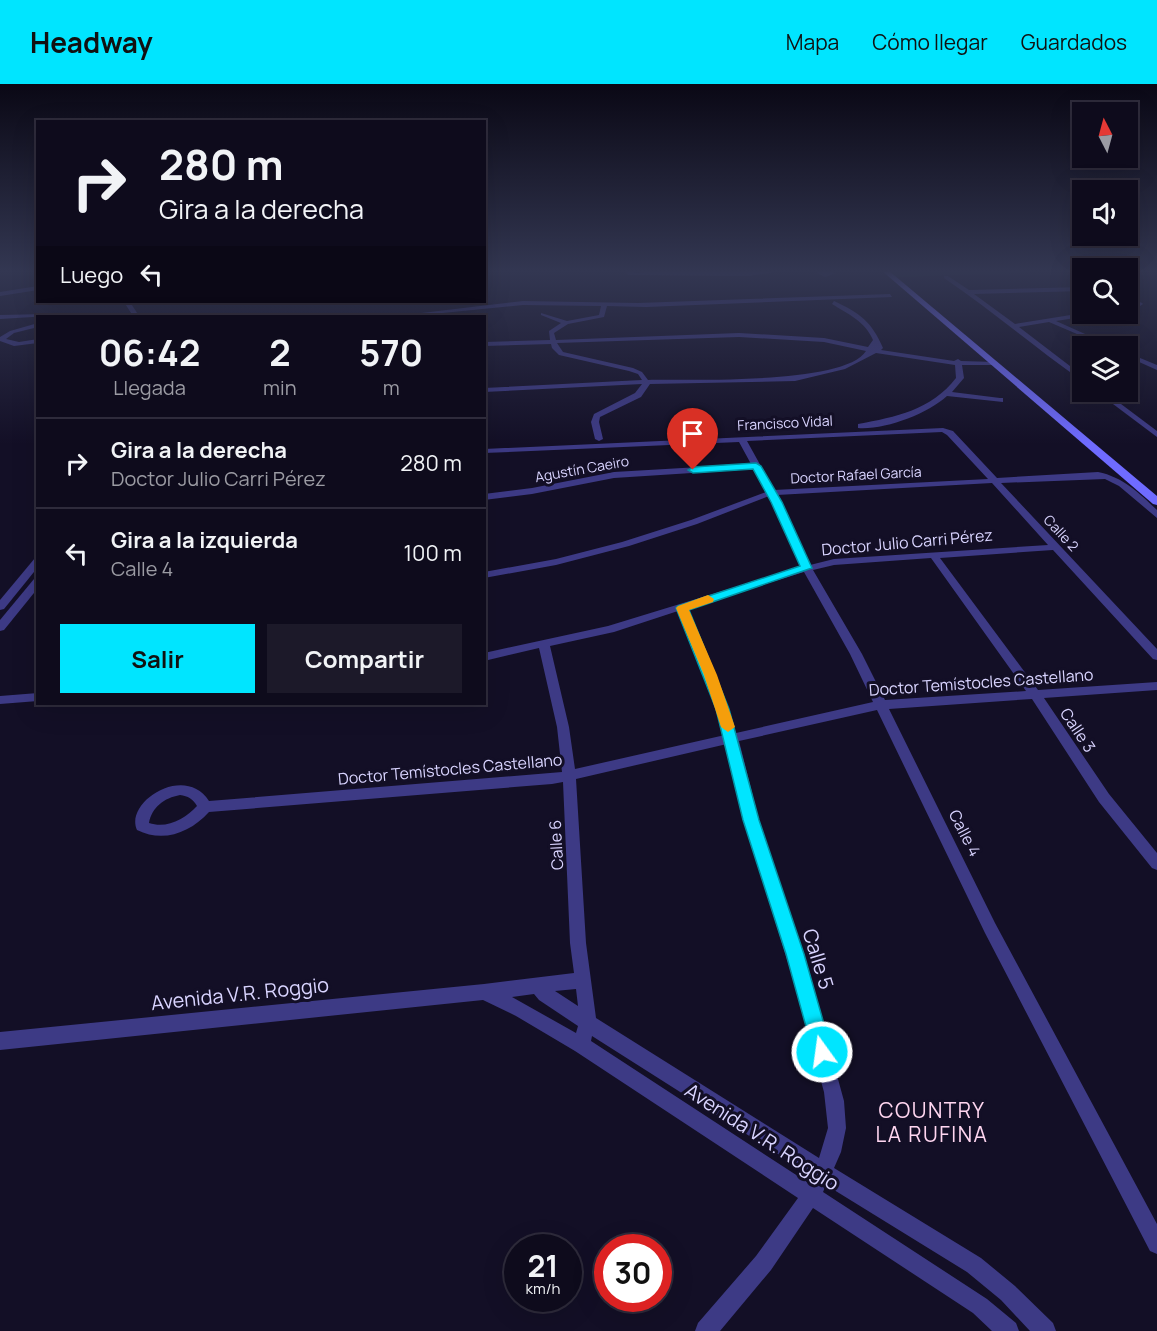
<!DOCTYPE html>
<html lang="es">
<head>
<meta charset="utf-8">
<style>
  body { margin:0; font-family:Manrope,sans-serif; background:#1c1929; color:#f1f3f6; height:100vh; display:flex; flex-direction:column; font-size:22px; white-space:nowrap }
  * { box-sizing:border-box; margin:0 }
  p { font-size:20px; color:#9b9ba3 }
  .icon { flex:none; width:33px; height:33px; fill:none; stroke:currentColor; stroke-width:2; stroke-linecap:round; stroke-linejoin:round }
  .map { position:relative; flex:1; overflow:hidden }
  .sheet { position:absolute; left:36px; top:231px; width:450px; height:390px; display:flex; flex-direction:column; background:#0e0b1c; border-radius:0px; box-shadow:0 6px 24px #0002,0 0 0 2px #2e2b3b }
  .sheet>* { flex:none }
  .hud { position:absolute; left:36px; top:36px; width:450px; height:183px; border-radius:0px; box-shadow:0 6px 24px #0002,0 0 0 2px #2e2b3b; background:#0e0b1c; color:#f1f3f6; overflow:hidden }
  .needle { width:39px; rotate:354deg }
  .buttons { position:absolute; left:1072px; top:18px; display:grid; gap:12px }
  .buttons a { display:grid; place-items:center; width:66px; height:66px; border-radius:0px; background:#0e0b1c; box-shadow:0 6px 24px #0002,0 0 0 2px #2e2b3b; font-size:30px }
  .speed { position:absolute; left:504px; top:1150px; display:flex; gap:12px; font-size:30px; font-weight:700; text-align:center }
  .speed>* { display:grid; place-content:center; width:78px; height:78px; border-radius:50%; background:#0e0b1c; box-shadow:0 6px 24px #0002,0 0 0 2px #2e2b3b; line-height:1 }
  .speed small { font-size:15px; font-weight:400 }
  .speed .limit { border:9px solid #d22; background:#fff; color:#111 }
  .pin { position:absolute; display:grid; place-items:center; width:51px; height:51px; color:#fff; margin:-62px -26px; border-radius:50% 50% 50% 0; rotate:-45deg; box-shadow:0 0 6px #0007 }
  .pin .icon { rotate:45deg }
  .me { position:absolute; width:66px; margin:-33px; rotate:346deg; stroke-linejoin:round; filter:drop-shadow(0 0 4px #0008) }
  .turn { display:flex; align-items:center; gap:21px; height:126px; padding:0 24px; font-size:27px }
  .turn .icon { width:78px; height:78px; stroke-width:2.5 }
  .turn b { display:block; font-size:42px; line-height:51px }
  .then { display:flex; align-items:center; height:57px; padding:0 24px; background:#0003; gap:12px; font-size:22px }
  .eta { display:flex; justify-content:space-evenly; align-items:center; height:102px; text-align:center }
  .eta b { font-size:36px; font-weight:700; line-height:42px }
  .primary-button { display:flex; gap:12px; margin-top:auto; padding:12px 24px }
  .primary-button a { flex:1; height:69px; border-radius:0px; background:#00e5ff; color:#111; font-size:24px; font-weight:700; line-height:69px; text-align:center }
  .primary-button a+a { background:#1c1929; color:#f1f3f6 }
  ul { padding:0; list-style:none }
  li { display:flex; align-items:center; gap:18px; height:90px; padding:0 24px; border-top:2px solid #2e2b3b }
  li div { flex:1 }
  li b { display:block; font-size:22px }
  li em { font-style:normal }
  header { display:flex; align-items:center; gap:36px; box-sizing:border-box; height:84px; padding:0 30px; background:#00e5ff; color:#111 }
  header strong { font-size:28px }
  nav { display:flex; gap:33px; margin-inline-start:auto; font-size:21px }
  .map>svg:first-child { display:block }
</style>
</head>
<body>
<header>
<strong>Headway</strong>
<nav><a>Mapa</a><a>Cómo llegar</a><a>Guardados</a></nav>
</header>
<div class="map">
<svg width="1157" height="1247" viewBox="0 0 1157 1247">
  <rect width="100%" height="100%" fill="#130f26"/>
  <path fill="#12302f" d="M887,186H1083V187L896,193Z"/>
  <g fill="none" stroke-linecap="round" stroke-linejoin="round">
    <g fill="#3d3a85" fill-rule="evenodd">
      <path d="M625,186H631L635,189L678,186L748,188L789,186L748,192L628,191Z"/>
      <path d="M820,186L836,189L825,193L817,189V187Z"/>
      <path d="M944,192H948L969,206L1083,203V207L974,210L1015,240L1083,229L1091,230L1088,232L1056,237L1112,262H1105L1049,238L1019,243L1083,292V297L1081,296C1034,263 991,226 944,194Z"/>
      <path d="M38,202V206L0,212V208Z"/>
      <path d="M890,210L892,213L646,223L607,222L604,233L568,240L554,249L556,256L739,249L824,254L868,263L873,256C865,237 848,230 832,220L834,217C860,229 872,238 883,264L881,266L954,277L958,275L961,277L996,278V280L994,281H962L964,294L952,308L1000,314H1003V318L947,312C927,330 885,346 858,344V340C896,333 931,326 956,294L955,281L876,269L845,285L795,297L650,300L641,313L600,333L599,338L603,355L599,357L595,355L591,338L594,330L635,309L642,300L484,308V304L642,296L638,290L629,287L559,271L552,264L551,260L484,262V258L550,256L549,247L561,239L541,231V229L567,237L599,231L601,222L523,221L412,232H396L523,217L638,219ZM739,253L824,258L866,267C845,301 689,295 648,296L642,288L633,284L563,268L557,259Z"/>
      <path d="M1128,213L1142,219L1143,220L1140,222L1128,217Z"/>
      <path d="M124,218H130L139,232H133Z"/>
      <path d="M46,230L49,232L0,235V231Z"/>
      <path d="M38,239V243L14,249L6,255L19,258L38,255V259L14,262L0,257V253L10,247Z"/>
      <path d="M1128,269L1157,281V286L1128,273Z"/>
      <path d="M1097,308H1105L1157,347V353Z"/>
      <path d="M943,344L953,347L997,394L1098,388C1123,393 1139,409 1157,426V434L1119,402L1105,395L1001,399L1157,565V576L1153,575L1053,466L940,474L1038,606L1157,598V606L1044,614L1109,710L1157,769V786L1152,784L1099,718L1032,615L889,625L995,839L1157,1140V1170L1150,1167L985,849L877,626L739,657L764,756L818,922L844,1017L846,1044L841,1068L834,1084L981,1174L1015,1202L1053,1239L1056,1247H1030L1001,1216L967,1188L826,1101L823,1108L987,1215L1016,1239L1019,1247H992L973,1229L813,1124L771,1186L720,1247H695L698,1239L756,1172L798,1114L575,967L516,932L483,916L0,966V948L484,900L574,889L570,859L563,698L552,700L209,728C190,749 163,759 137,746C124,718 185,679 209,717L562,688L557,643L539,564L484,577V569L608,542L801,483L769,412L697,440L629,462L556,481L484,494V488L556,475L622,458L691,436L766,408L754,385L614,394L532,410L484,416V410L532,404L614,388L751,380L739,358L484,369V365ZM942,348L947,351L988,395L774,406L747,357ZM992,399L1048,461L834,475L810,481L777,411ZM931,474L1026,607L885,616L862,570L813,486L834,481ZM804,488L850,570L873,618L736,649L719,600L687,524ZM678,527L712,612L725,651L575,685L569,643L550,562L614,548ZM727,660L750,756L794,898L824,1008L828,1044L819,1074L596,934L586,859L576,695ZM180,711C188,712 193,715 197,722C185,735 167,745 149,739C152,723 164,714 180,711ZM576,905L578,922L555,907ZM534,910L539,916L578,942L576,949L512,913ZM592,952L811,1091L807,1098L591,957Z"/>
      <path d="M38,473V483L4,525L0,526V516L35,474Z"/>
      <path d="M38,494V504L4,546L0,547V536L34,495Z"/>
      <path d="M38,609V617L0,620V612Z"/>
    </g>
    <path fill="#6f6bff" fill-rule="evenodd" d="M881,186H888L1157,412V421L1153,420Z"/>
  </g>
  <linearGradient id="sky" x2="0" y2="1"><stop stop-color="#0a0815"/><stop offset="0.52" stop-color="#333752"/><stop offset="1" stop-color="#333752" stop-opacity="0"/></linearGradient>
  <rect width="1157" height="360" fill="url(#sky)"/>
  <path fill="#00e5ff" stroke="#0095a6" stroke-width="1.5" d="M756,379L761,382L782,418L812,484L689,526L729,625L759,736L804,870L832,968L829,975L822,978L816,975L813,968L786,870L743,736L716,625L676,524L678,522L800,482L771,418L753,385L693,389L688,386L693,383Z"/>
  <path fill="#f59e0b" d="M708,511L714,515L713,518L689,526L717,591L735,643L728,648L721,643L704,591L676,524L678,522Z"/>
  <g text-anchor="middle" stroke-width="6" stroke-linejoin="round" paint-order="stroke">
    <g font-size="14" fill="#d9d4ff" stroke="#130f26">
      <text transform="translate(785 339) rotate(-3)" y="5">Francisco Vidal</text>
      <text transform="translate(582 385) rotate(-10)" y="5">Agustín Caeiro</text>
      <text transform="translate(856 391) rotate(-3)" y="5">Doctor Rafael García</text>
      <text transform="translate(1061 449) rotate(47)" y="5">Calle 2</text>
    </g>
    <g font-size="16" fill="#d9d4ff" stroke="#130f26">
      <text transform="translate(907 458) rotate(-5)" y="6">Doctor Julio Carri Pérez</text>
      <text transform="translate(981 598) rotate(-4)" y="6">Doctor Temístocles Castellano</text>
      <text transform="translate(1078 646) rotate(56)" y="6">Calle 3</text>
      <text transform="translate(450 685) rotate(-5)" y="6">Doctor Temístocles Castellano</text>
      <text transform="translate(965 749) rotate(63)" y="6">Calle 4</text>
      <text transform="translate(556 761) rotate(-93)" y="6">Calle 6</text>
    </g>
    <g font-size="20" fill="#d9d4ff" stroke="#130f26">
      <text transform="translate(818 875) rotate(73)" y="7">Calle 5</text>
      <text transform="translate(240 910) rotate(-6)" y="7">Avenida V.R. Roggio</text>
      <text transform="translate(762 1053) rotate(33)" y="7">Avenida V.R. Roggio</text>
    </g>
    <g font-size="21" letter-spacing="1.5" fill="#ffd6f0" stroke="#130f26">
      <text x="932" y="1034">COUNTRY<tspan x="932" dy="24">LA RUFINA</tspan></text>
    </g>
  </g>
</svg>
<div class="buttons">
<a><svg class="needle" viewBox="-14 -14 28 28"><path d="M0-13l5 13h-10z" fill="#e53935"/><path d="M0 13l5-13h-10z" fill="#9b9ba3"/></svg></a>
<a><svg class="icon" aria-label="sound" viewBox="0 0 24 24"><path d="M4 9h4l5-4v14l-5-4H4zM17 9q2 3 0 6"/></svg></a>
<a><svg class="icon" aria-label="search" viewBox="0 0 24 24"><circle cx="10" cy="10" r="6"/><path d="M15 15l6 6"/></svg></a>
<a><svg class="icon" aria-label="layers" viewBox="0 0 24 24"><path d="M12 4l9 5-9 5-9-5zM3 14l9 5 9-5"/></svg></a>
</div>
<div class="speed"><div>21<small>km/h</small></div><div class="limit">30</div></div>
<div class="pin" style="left:693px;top:386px;background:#d93025"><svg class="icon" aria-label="arrive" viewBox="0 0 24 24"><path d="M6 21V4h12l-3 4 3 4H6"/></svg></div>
<svg class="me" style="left:822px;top:968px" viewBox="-20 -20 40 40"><circle r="17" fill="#00e5ff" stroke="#fff" stroke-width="3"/><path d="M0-11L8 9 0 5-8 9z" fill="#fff"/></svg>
<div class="hud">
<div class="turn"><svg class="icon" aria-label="right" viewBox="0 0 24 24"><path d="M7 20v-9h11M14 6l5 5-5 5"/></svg><div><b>280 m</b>Gira a la derecha</div></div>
<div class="then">Luego<svg class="icon" aria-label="left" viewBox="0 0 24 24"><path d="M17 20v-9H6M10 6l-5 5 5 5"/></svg></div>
</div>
<section class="sheet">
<div class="eta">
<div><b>06:42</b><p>Llegada</p></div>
<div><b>2</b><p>min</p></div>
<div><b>570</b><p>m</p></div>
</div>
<ul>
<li><svg class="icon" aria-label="right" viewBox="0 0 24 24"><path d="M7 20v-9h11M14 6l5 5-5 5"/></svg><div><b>Gira a la derecha</b><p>Doctor Julio Carri Pérez</p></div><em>280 m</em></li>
<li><svg class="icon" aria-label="left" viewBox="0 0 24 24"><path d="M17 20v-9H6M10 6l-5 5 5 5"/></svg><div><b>Gira a la izquierda</b><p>Calle 4</p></div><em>100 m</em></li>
</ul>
<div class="primary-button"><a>Salir</a><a>Compartir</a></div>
</section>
</div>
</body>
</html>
